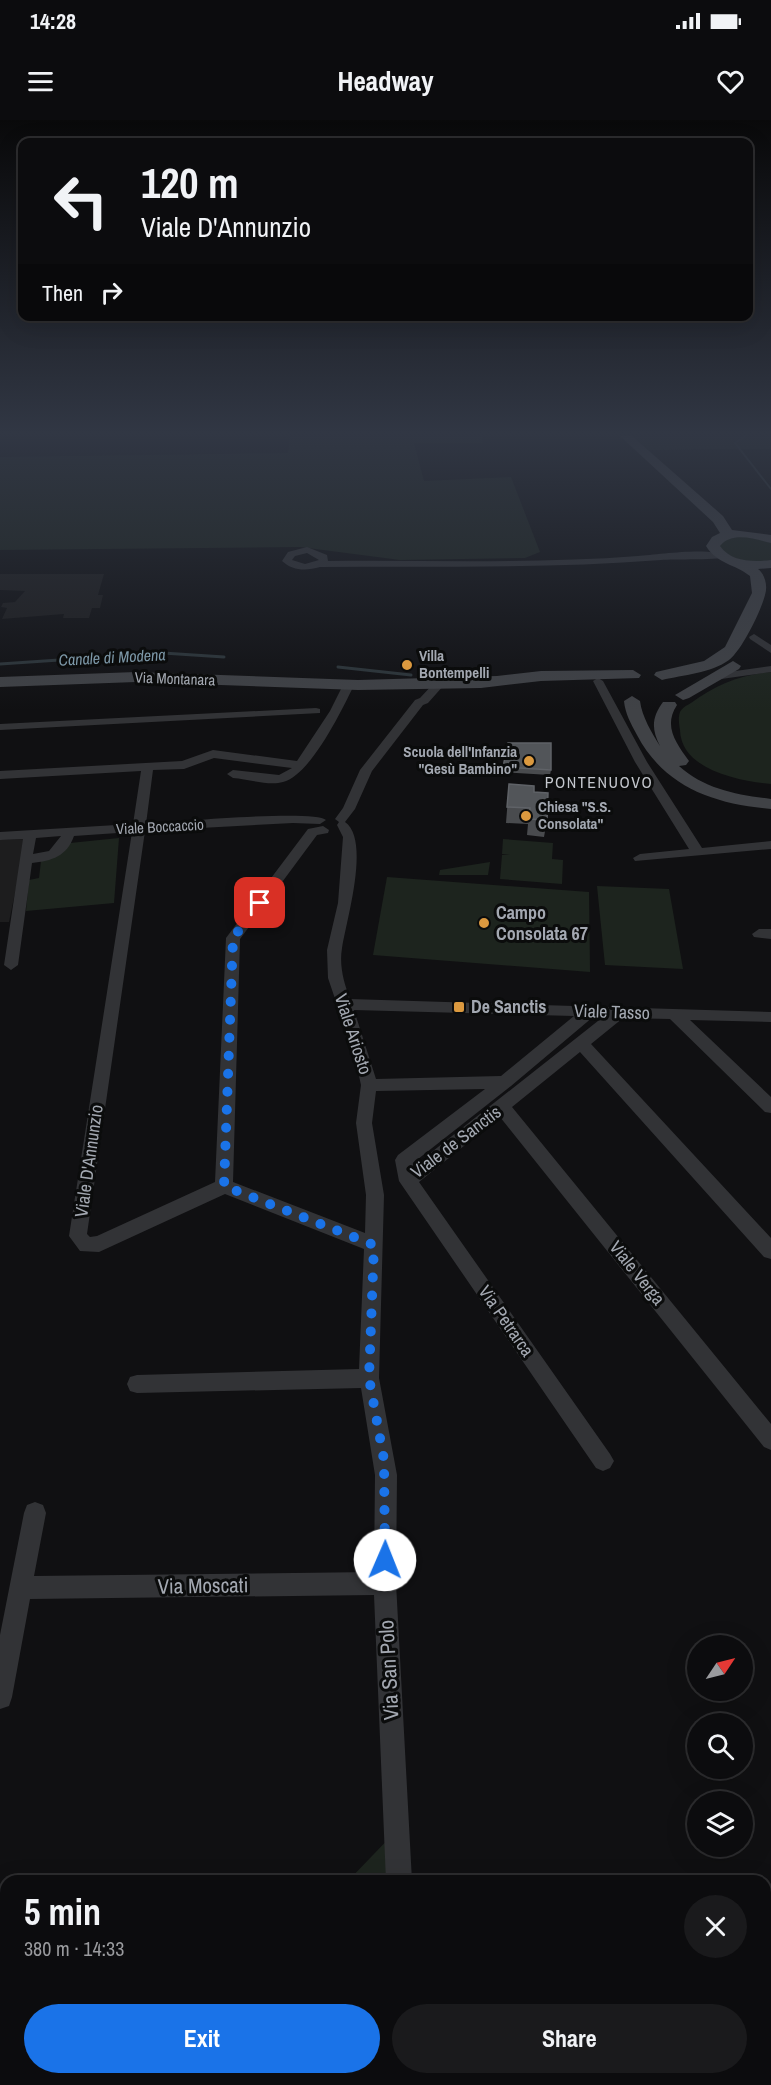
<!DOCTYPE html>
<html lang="en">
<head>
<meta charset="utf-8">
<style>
  body { margin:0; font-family:"Archivo Narrow",sans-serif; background:#1a1a1c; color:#f1f3f6; height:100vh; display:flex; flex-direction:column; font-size:22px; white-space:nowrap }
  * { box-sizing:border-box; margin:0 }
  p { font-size:20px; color:#9a9b9e }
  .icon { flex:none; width:33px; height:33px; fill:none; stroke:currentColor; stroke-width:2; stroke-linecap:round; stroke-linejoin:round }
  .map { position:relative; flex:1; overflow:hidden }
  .drawer { position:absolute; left:0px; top:1755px; width:771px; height:210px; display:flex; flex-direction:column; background:#0c0c0e; border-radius:18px 18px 0 0; box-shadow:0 6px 24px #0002,0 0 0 2px #2c2c2e }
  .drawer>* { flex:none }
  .guide { position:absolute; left:18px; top:18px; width:735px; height:183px; border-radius:12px; box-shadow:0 6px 24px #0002,0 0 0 2px #2c2c2e; background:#0c0c0e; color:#f1f3f6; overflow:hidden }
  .needle { width:39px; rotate:55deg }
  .buttons { position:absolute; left:687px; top:1515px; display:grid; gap:12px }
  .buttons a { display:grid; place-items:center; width:66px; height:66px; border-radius:50%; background:#0c0c0e; box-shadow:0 6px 24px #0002,0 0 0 2px #2c2c2e; font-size:30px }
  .pin { position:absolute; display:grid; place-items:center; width:51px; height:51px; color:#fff; margin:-26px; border-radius:12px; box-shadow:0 3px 9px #0006 }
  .me { position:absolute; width:66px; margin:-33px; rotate:1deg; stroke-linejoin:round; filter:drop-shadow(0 0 4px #0008) }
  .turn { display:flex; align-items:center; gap:21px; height:126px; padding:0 24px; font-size:27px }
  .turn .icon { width:78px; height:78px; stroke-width:2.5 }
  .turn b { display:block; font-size:42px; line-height:51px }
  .then { display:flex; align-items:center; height:57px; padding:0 24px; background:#0003; gap:12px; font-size:22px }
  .round { display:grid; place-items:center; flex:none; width:63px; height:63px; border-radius:32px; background:#1a1a1c }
  .summary { display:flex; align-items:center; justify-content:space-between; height:102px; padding:0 24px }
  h1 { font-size:36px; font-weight:700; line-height:45px }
  .action { display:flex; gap:12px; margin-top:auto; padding:12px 24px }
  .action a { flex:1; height:69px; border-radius:36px; background:#1a73e8; color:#fff; font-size:24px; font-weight:700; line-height:69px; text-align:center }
  .action a+a { background:#1a1a1c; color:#f1f3f6 }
  .status { display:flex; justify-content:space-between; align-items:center; height:42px; padding:0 30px; background:#0c0c0e; direction:ltr }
  .status svg { height:16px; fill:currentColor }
  header { display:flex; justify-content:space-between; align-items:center; height:78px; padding:0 24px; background:#0c0c0e; font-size:27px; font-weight:700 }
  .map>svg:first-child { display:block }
</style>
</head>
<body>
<div class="status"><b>14:28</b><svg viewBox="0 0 49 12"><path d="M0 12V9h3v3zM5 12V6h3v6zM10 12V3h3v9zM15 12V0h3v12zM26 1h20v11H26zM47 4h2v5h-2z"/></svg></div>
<header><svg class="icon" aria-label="menu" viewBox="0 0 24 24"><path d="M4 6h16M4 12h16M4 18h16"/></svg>Headway<svg class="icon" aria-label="heart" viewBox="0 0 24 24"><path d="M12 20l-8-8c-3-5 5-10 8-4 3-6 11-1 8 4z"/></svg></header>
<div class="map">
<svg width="771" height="1965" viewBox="0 0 771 1965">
  <rect width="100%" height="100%" fill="#101012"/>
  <g fill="#1d1d1e">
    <path d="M0,454H104L98,475H103L100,488H92L89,498H63L64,494L2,499L7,488L1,487L3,483L15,482L25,471L0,470Z"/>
    <path d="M26,719L9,802H0V720Z"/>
  </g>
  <g fill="#1d241e">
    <path d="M290,316H482L483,323H414L424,361L511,357L540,432L525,438L400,440L300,427L0,430V337L288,333Z"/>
    <path d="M633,316H771V329L645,330Z"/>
    <path d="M742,416L771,422V440C753,443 729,442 719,425L726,419Z"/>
    <path d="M771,552V664C739,661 681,650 680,610C679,604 678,597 680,592C683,587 686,586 691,583C716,565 739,555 771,552Z"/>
    <path d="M119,718L114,783L26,791L29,760L39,758L41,741L70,723Z"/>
    <path d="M503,719L553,723L552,739L563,740L562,764L500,759L502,735H510L502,734Z"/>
    <path d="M490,742L488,755H439L440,750Z"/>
    <path d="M387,757L589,772L590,852L373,835Z"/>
    <path d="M597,766L669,769L683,849L605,845Z"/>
    <path d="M397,1710L402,1761H348Z"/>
    <path d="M158,1959H419L420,1965H152Z"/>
  </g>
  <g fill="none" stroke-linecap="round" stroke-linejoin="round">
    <path stroke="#2d363a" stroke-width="2" d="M745,316L735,323L771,369"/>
    <g stroke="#2d363a" stroke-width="3">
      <path d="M0,544L163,533L224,537"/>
      <path d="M338,547L411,555"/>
    </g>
    <g fill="#323336" fill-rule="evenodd">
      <path d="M307,427L327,435L328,441C431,440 535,444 638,436C658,435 712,426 728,437C723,440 672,439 661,440C547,449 433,446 320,447C306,451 293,451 282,441L288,432ZM307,433L319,440L305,444L292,440L295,436Z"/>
      <path d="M754,514L771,525V533L750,519L749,517Z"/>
      <path d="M771,546V552L714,560L709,557L714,554Z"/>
      <path d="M598,558L603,561L647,642L702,728L771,721V729L635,741L633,738L640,734L689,729L635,642L593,561Z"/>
      <path d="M345,561L355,563C343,588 311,655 283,662C269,666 248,659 233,658L227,654L233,650L279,655L292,648L214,638L184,649L153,650L146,704C171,702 315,689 326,700L320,704L293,703L145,711L87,1114L90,1117L97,1116L215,1062L226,818L308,709L323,706L329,710L328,713L317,715L240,819L233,1062L365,1113L366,1075L356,1003L361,965L355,938L328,858L327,830L338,783L343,717L337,705L339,702L335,699L343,688L360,650L415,580L420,578L434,563L444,565L428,583L423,585L372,651L355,689L345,702C371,720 346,801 342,828C339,846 344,863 350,879L771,892V902L690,900L771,977V993L765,992L670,899L623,898L591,924L771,1118V1139L764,1137L580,932L512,987L771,1304V1330L764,1327L500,997L419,1062L610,1334L614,1341L610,1348L603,1351L596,1348L399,1061L395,1040L398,1035L485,969L376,971L372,1003L384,1075L379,1258L397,1355L396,1463L412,1761H386L374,1475L30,1479L12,1577L9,1586L0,1589V1515L24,1393L27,1385L35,1382L43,1385L46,1393L34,1456L374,1452L375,1355L361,1268L137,1273L130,1271L127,1264L130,1257L137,1255L359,1249L364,1129L225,1074L99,1132L80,1131L69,1116L132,712L74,716C67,736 52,741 32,743L18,845L11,850L4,845L23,719L0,720V712L133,704L141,651L0,659V651L182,641L213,630L297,641L330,591ZM61,716L49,731L33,734L36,718ZM354,890L574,896L501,956L376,959ZM593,897H603L414,1046L413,1043L511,966Z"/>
      <path d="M316,588L320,589V593L0,610V604Z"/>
      <path d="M759,809H771V819L754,817L752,814Z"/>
      <path d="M395,1959H425L426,1965H396Z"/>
    </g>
    <g fill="#404246" fill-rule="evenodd">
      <path d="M620,316H632L723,396L732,410L771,415V423C755,419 732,411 720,426C731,442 753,442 771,440V448L758,449C765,454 768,466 765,475C761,491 742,530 729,540C711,553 683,555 662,560L654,555L656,552L704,541L725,527L752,473L750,456C735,444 717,444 706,426L712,417L720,413L713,402Z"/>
      <path d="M733,541L741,546L739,549L689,578L683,580L675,575Z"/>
      <path d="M633,550L641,555L639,558L541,561L481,568L358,570L136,562L0,567V557L136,552L358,560L497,556L541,551Z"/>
      <path d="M632,576L640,581C642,597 652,613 660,626C651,609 652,597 663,582H675L677,585C663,606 676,623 689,641L686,645L679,646C704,669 738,675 771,679V689C715,684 665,668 637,615C631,604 625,593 624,581Z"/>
    </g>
  </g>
  <g fill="#494b4e">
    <path d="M503,647L551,650L550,655L502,652Z"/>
    <path d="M509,664L534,672L547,700L544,717L527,715L528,704L506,703Z"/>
  </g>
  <g fill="#525559" stroke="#5f6267" stroke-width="1.5">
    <path d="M508,623H551V650L503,647Z"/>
    <path d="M509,664L534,666V672L548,673L547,700L529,699L530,688L507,687Z"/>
  </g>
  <linearGradient id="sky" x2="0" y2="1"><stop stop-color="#09090a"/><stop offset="0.53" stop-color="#313744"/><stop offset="1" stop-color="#313744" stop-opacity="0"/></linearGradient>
  <rect width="771" height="591" fill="url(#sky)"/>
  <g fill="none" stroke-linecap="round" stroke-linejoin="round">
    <path stroke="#1a73e8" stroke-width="10" stroke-dasharray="0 18" d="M260,783L233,818L224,1066L374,1125L369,1258L384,1340L385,1440"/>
  </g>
  <g fill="#db993f" stroke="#0b0c0c" stroke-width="2">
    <circle cx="407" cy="545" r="6"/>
    <circle cx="529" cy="641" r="6"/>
    <circle cx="526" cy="696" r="6"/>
    <circle cx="484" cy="803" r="6"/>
    <rect x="453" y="881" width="12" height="12" rx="3"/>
  </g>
  <g text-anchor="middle" stroke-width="6" stroke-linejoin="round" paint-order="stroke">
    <g font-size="15" font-weight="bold" fill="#a3a8b1" stroke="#0b0c0c" text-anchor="start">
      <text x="419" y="541">Villa<tspan x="419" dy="17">Bontempelli</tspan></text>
      <text x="517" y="637" text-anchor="end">Scuola dell'Infanzia<tspan x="517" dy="17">"Gesù Bambino"</tspan></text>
      <text x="538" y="692">Chiesa "S.S.<tspan x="538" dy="17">Consolata"</tspan></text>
    </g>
    <g font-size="15" fill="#a3a8b1" stroke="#0b0c0c">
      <text transform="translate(175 559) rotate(2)" y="5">Via Montanara</text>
      <text transform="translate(160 707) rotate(-3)" y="5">Viale Boccaccio</text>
    </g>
    <g font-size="16" font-style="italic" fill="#7d98a8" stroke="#0b0c0c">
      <text transform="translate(112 537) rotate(-3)" y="6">Canale di Modena</text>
    </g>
    <g font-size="16" letter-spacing="1.5" fill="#c4c7cd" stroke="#0b0c0c">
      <text x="599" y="668">PONTENUOVO</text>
    </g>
    <g font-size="18" font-weight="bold" fill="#a3a8b1" stroke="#0b0c0c" text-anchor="start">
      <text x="496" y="799">Campo<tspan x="496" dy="21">Consolata 67</tspan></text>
      <text x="471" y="893">De Sanctis</text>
    </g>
    <g font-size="18" fill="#a3a8b1" stroke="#0b0c0c">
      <text transform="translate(612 892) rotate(2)" y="6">Viale Tasso</text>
      <text transform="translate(353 914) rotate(72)" y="6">Viale Ariosto</text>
      <text transform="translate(456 1022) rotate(-37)" y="6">Viale de Sanctis</text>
      <text transform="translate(89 1041) rotate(-82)" y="6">Viale D'Annunzio</text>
      <text transform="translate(637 1153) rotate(51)" y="6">Viale Verga</text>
      <text transform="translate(506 1201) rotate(55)" y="6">Via Petrarca</text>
    </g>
    <g font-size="21" fill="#a3a8b1" stroke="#0b0c0c">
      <text transform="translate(203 1466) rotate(-1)" y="7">Via Moscati</text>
      <text transform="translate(389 1550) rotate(-93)" y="7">Via San Polo</text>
    </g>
  </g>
</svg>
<div class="buttons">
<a><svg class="needle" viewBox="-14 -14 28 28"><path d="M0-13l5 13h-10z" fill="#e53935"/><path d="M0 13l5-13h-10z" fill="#9a9b9e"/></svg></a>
<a><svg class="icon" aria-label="search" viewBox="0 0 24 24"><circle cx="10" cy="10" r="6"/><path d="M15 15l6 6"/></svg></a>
<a><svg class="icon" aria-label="layers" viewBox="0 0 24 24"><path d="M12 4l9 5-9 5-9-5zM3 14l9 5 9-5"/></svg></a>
</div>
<div class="pin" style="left:260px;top:783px;background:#d93025"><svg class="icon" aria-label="arrive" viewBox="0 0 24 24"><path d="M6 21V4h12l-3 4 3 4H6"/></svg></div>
<svg class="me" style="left:385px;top:1440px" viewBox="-20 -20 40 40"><circle r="19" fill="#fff"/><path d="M0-13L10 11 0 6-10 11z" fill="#1a73e8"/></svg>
<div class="guide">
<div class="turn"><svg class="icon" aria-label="left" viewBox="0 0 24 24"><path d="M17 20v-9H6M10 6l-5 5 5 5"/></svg><div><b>120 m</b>Viale D'Annunzio</div></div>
<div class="then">Then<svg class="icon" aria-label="right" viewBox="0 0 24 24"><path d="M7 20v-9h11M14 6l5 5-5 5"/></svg></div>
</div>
<section class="drawer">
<div class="summary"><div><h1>5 min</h1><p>380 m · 14:33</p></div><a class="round"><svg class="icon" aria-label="close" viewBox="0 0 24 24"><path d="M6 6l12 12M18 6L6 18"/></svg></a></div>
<div class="action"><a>Exit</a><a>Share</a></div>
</section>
</div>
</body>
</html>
